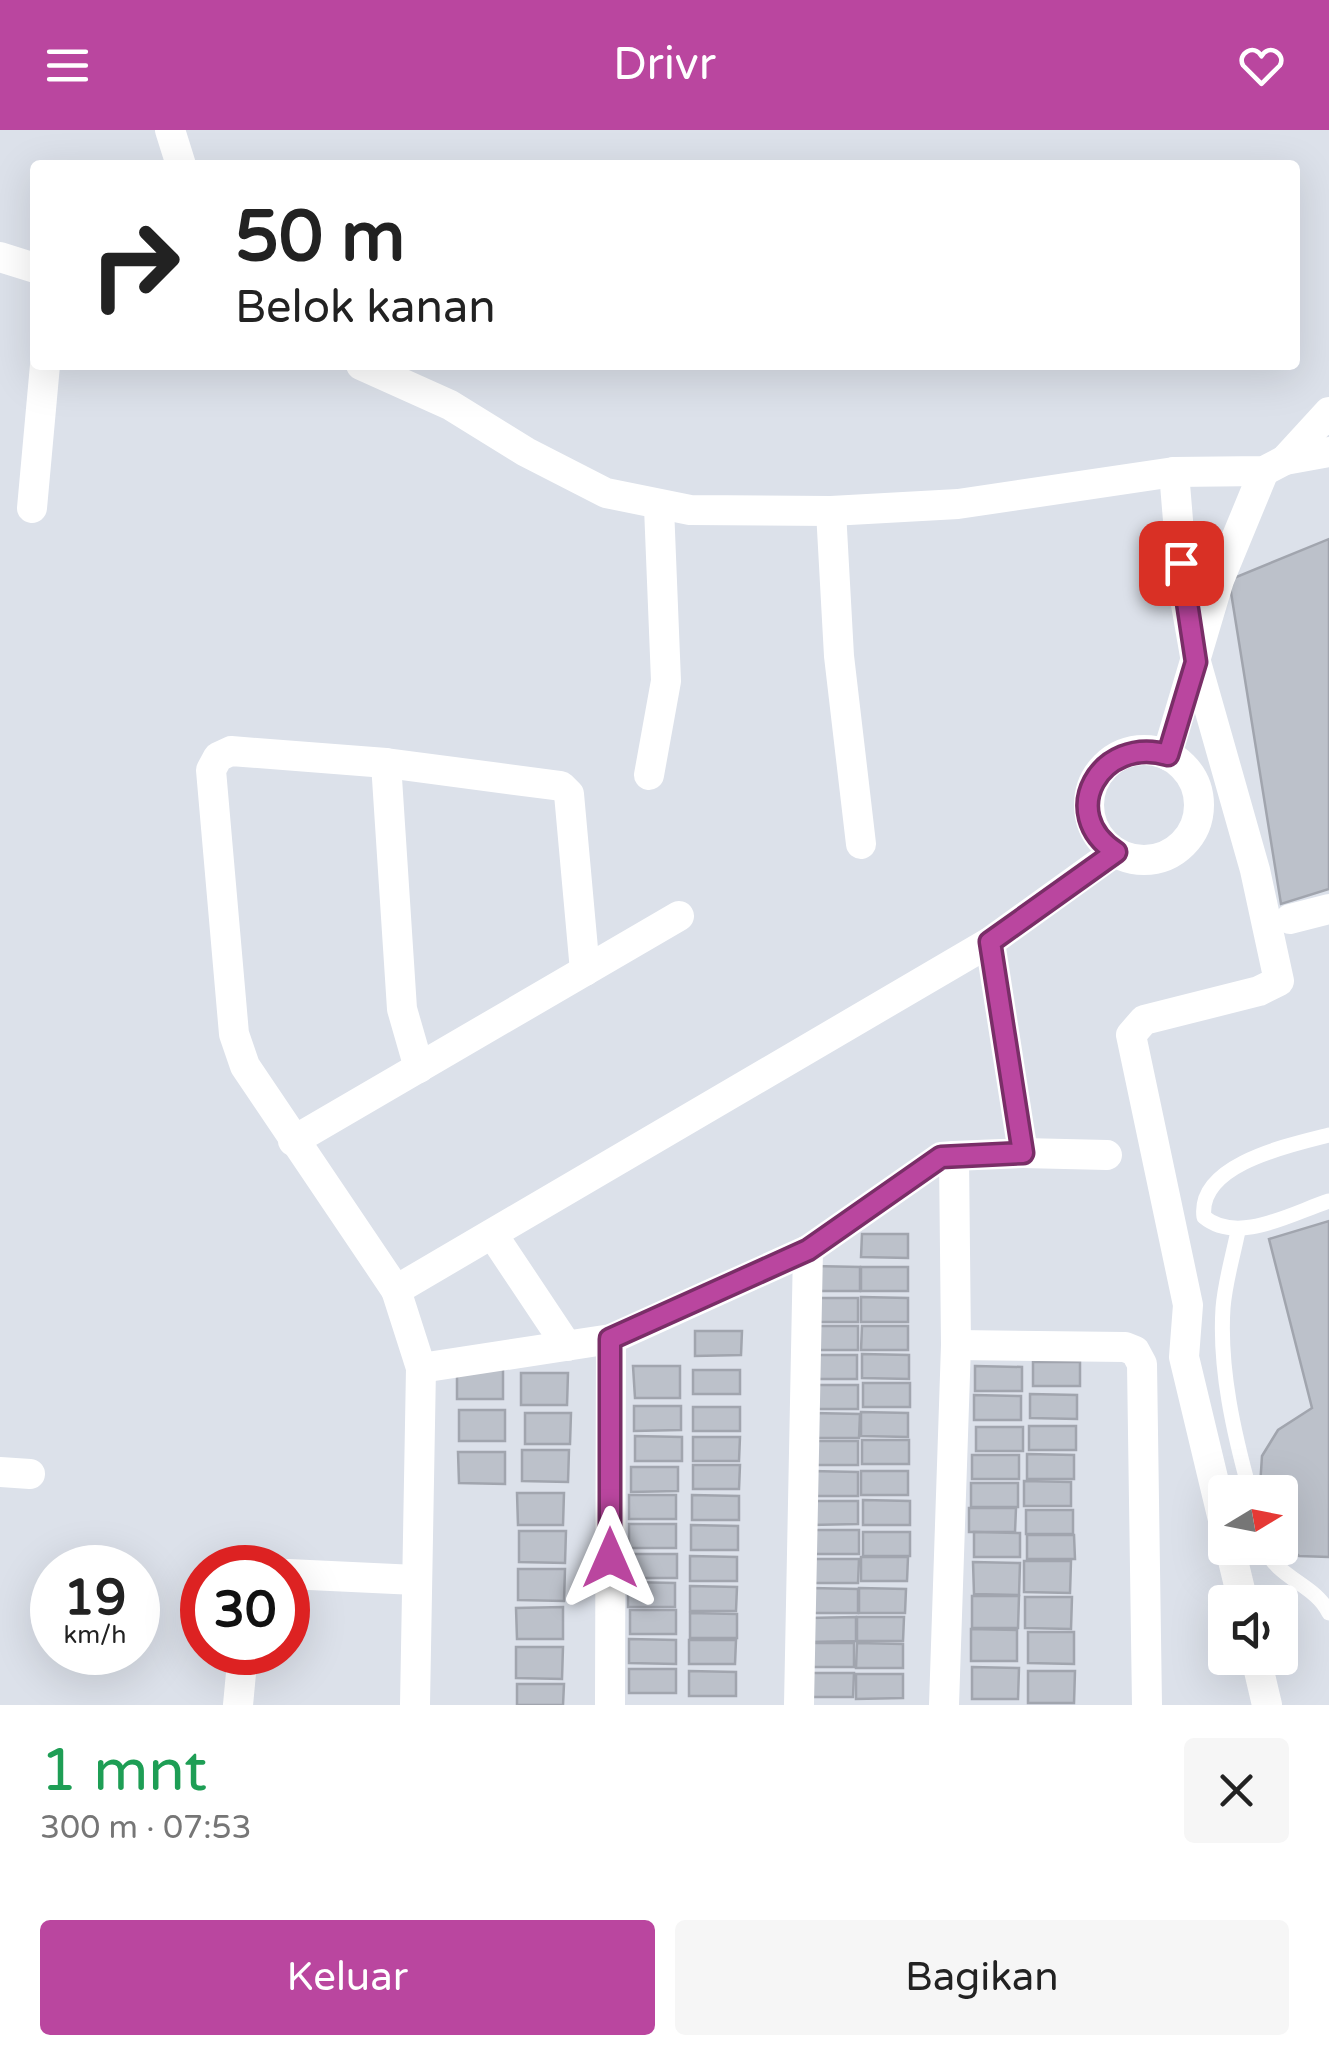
<!DOCTYPE html>
<html lang="id">
<head>
<meta charset="utf-8">
<style>
  body { margin:0; font-family:"Varela Round",sans-serif; background:#f6f6f6; color:#222; height:100vh; display:flex; flex-direction:column; font-size:38px; white-space:nowrap }
  * { box-sizing:border-box; margin:0 }
  p { font-size:32px; color:#767676 }
  .icon { flex:none; width:55px; height:55px; fill:none; stroke:currentColor; stroke-width:2; stroke-linecap:round; stroke-linejoin:round }
  .map { position:relative; height:1575px; overflow:hidden }
  .panel { display:flex; flex-direction:column; background:#fff; flex:1 }
  .panel>* { flex:none }
  .banner { position:absolute; left:30px; top:30px; width:1270px; height:210px; border-radius:10px; box-shadow:0 10px 40px #0002; background:#fff; color:#222; overflow:hidden }
  .needle { width:65px; rotate:80deg }
  .controls { position:absolute; left:1208px; top:1345px; display:grid; gap:20px }
  .controls a { display:grid; place-items:center; width:90px; height:90px; border-radius:10px; background:#fff; box-shadow:0 10px 40px #0002; font-size:50px }
  .speed { position:absolute; left:30px; top:1415px; display:flex; gap:20px; font-size:50px; font-weight:700; text-align:center }
  .speed>* { display:grid; place-content:center; width:130px; height:130px; border-radius:50%; background:#fff; box-shadow:0 10px 40px #0002; line-height:1 }
  .speed small { font-size:25px; font-weight:400 }
  .speed .limit { border:15px solid #d22; background:#fff; color:#111 }
  .pin { position:absolute; display:grid; place-items:center; width:85px; height:85px; color:#fff; margin:-42px; border-radius:20px; box-shadow:0 5px 15px #0006 }
  .me { position:absolute; width:110px; margin:-55px; rotate:0deg; stroke-linejoin:round; filter:drop-shadow(0 0 8px #0008) }
  .turn { display:flex; align-items:center; gap:35px; height:210px; padding:0 40px; font-size:45px }
  .turn .icon { width:130px; height:130px; stroke-width:2.5 }
  .turn b { display:block; font-size:70px; line-height:85px }
  .round { display:grid; place-items:center; flex:none; width:105px; height:105px; border-radius:10px; background:#f6f6f6 }
  .head { display:flex; align-items:center; justify-content:space-between; height:170px; padding:0 40px }
  h1 { font-size:60px; font-weight:600; line-height:75px; color:#1e9e55 }
  .action { display:flex; gap:20px; margin-top:auto; padding:20px 40px }
  .action a { flex:1; height:115px; border-radius:10px; background:#ba469f; color:#fff; font-size:40px; font-weight:600; line-height:115px; text-align:center }
  .action a+a { background:#f6f6f6; color:#222 }
  header { display:flex; justify-content:space-between; align-items:center; height:130px; padding:0 40px; background:#ba469f; color:#fff; font-size:45px; font-weight:600 }
  .map>svg:first-child { display:block }
</style>
</head>
<body>
<header><svg class="icon" aria-label="menu" viewBox="0 0 24 24"><path d="M4 6h16M4 12h16M4 18h16"/></svg>Drivr<svg class="icon" aria-label="heart" viewBox="0 0 24 24"><path d="M12 20l-8-8c-3-5 5-10 8-4 3-6 11-1 8 4z"/></svg></header>
<div class="map">
<svg width="1329" height="1575" viewBox="0 0 1329 1575">
  <rect width="100%" height="100%" fill="#dce1ea"/>
  <g fill="#bcc1ca" stroke="#a1a5ae" stroke-width="2.5">
    <path d="M1329,409V759L1281,774L1229,450Z"/>
    <path d="M1329,1091V1427L1299,1426L1280,1409V1362H1261L1260,1357L1262,1326L1278,1300L1312,1278L1269,1109Z"/>
    <path d="M862,1104H908V1128L861,1127Z"/>
    <path d="M813,1136L860,1137V1161H813Z"/>
    <rect x="861" y="1137" width="47" height="24"/>
    <path d="M861,1167L908,1168V1192H861Z"/>
    <rect x="811" y="1168" width="47" height="24"/>
    <rect x="811" y="1196" width="47" height="24"/>
    <path d="M862,1196H908V1220H861Z"/>
    <path d="M695,1201H742L741,1225L695,1226Z"/>
    <path d="M862,1224L909,1225V1249L862,1248Z"/>
    <path d="M811,1225H857V1249H810Z"/>
    <rect x="1033" y="1232" width="47" height="24"/>
    <path d="M633,1236H680V1268H635Z"/>
    <path d="M975,1236L1022,1237V1261H975Z"/>
    <rect x="457" y="1237" width="46" height="32"/>
    <rect x="693" y="1240" width="47" height="24"/>
    <path d="M521,1243H568L567,1275H521Z"/>
    <rect x="863" y="1253" width="47" height="24"/>
    <rect x="811" y="1255" width="47" height="24"/>
    <path d="M1030,1264L1077,1265V1289L1030,1288Z"/>
    <path d="M974,1265L1021,1266V1290H974Z"/>
    <path d="M634,1276H681V1300L634,1301Z"/>
    <rect x="693" y="1277" width="47" height="24"/>
    <rect x="459" y="1280" width="46" height="31"/>
    <path d="M861,1282L908,1283V1307L861,1306Z"/>
    <path d="M525,1283H571L570,1314H525Z"/>
    <path d="M813,1283L860,1284L859,1308H813Z"/>
    <rect x="1029" y="1296" width="47" height="24"/>
    <rect x="976" y="1297" width="47" height="24"/>
    <path d="M635,1306L682,1307V1331H635Z"/>
    <path d="M693,1307H740L739,1331H693Z"/>
    <rect x="862" y="1310" width="47" height="24"/>
    <rect x="811" y="1311" width="47" height="24"/>
    <path d="M522,1320H569L568,1352L522,1351Z"/>
    <path d="M458,1322H505V1354L459,1353Z"/>
    <path d="M1027,1324L1074,1325V1349H1027Z"/>
    <rect x="972" y="1325" width="47" height="24"/>
    <path d="M693,1335H740L739,1359H693Z"/>
    <path d="M631,1337H678V1361L631,1362Z"/>
    <path d="M811,1341L858,1342V1366H811Z"/>
    <rect x="861" y="1341" width="47" height="24"/>
    <path d="M1024,1351L1071,1352V1376H1024Z"/>
    <rect x="971" y="1353" width="47" height="24"/>
    <path d="M517,1363H564L563,1395H518Z"/>
    <rect x="629" y="1365" width="47" height="24"/>
    <path d="M692,1365L739,1366V1390H692Z"/>
    <path d="M863,1370L910,1371V1395H863Z"/>
    <path d="M811,1371H858V1394L811,1395Z"/>
    <path d="M969,1378H1016L1015,1402H969Z"/>
    <rect x="1026" y="1380" width="47" height="24"/>
    <rect x="629" y="1394" width="47" height="24"/>
    <path d="M691,1395L738,1396V1420H691Z"/>
    <path d="M813,1400H859V1424H812Z"/>
    <path d="M519,1401H566L565,1433L519,1432Z"/>
    <rect x="863" y="1402" width="47" height="24"/>
    <path d="M974,1402L1020,1403V1427H974Z"/>
    <path d="M1027,1405H1074L1075,1429H1027Z"/>
    <path d="M631,1424H677V1448H630Z"/>
    <path d="M690,1426L737,1427V1451H690Z"/>
    <path d="M861,1427H908L907,1451H861Z"/>
    <path d="M812,1429H859L858,1453H812Z"/>
    <path d="M1024,1431H1071L1070,1463L1024,1462Z"/>
    <path d="M973,1432L1020,1433L1019,1465L974,1464Z"/>
    <path d="M518,1439H565L564,1471L518,1470Z"/>
    <path d="M628,1452L675,1453V1477H628Z"/>
    <path d="M690,1456L737,1457L736,1481H690Z"/>
    <path d="M811,1458L858,1459V1483H811Z"/>
    <path d="M859,1458L906,1459L905,1483H859Z"/>
    <path d="M972,1466H1019L1018,1498H972Z"/>
    <path d="M1025,1467H1072L1071,1499L1025,1498Z"/>
    <path d="M563,1477V1509H517L516,1478Z"/>
    <rect x="630" y="1480" width="46" height="24"/>
    <path d="M690,1483L737,1484V1508H690Z"/>
    <path d="M856,1487V1511L809,1512V1488Z"/>
    <path d="M857,1487H904L903,1511H857Z"/>
    <path d="M971,1499L1017,1500V1531H971Z"/>
    <path d="M1028,1502H1074V1534L1028,1533Z"/>
    <path d="M629,1509L676,1510V1534L629,1533Z"/>
    <path d="M689,1510H736L735,1534H689Z"/>
    <rect x="807" y="1513" width="47" height="24"/>
    <path d="M857,1513L903,1514V1538H856Z"/>
    <path d="M516,1517H563L562,1549L516,1548Z"/>
    <path d="M972,1537L1019,1538L1018,1569H972Z"/>
    <rect x="629" y="1539" width="47" height="24"/>
    <path d="M689,1541L736,1542V1566H689Z"/>
    <path d="M1028,1541H1075L1074,1573H1028Z"/>
    <path d="M807,1543H854L853,1567H807Z"/>
    <path d="M856,1544H903V1568L856,1569Z"/>
    <path d="M517,1554H564L563,1575H517Z"/>
  </g>
  <g fill="none" stroke-linecap="round" stroke-linejoin="round">
    <g stroke="#fff" stroke-width="15">
      <path d="M1329,1005C1290,1015 1197,1034 1204,1087C1238,1115 1292,1083 1329,1071"/>
      <path d="M1238,1101C1233,1126 1225,1152 1223,1178C1219,1239 1234,1304 1250,1362"/>
      <path d="M1265,1418C1278,1449 1315,1454 1329,1483"/>
    </g>
    <g stroke="#fff" stroke-width="30">
      <path d="M170,0L181,35"/>
      <path d="M0,127L35,138"/>
      <path d="M361,235L450,275L526,322L606,363L690,380L831,381L958,374L1174,342L1264,341L1285,330L1329,322"/>
      <path d="M1285,330L1329,282"/>
      <path d="M1174,342L1184,463L1196,532L1255,740L1279,851L1259,861L1144,890L1131,905L1188,1175L1184,1227L1225,1398"/>
      <path d="M32,378L45,235"/>
      <path d="M831,381L839,526L861,714"/>
      <circle cx="1144" cy="675" r="55"/>
      <path d="M1167,625L1219,450L1264,341"/>
      <path d="M386,633L402,879L419,938"/>
      <path d="M649,645L666,551L659,377"/>
      <path d="M1290,789L1329,779"/>
      <path d="M293,1011L679,786"/>
      <path d="M1023,1023L1107,1025"/>
      <path d="M954,1026L1023,1023L990,812"/>
      <path d="M493,1105L567,1216"/>
      <path d="M396,1160L245,936L234,904L211,640L218,627L231,621L386,633L561,656L569,664L585,841"/>
      <path d="M956,1215L1125,1217L1135,1221L1142,1234L1147,1575"/>
      <path d="M421,1238L611,1209L808,1120L941,1027L954,1026L956,1215L944,1575"/>
      <path d="M0,1342L30,1344"/>
      <path d="M1230,1418L1243,1472"/>
      <path d="M288,1444L416,1450"/>
      <path d="M1256,1528L1267,1575"/>
      <path d="M238,1575L243,1522"/>
      <path d="M415,1575L421,1238L396,1160L990,812L1115,722"/>
      <path d="M610,1575L611,1209"/>
      <path d="M799,1575L808,1120"/>
    </g>
  </g>
  <g fill="none" stroke-linecap="round" stroke-linejoin="round">
    <g stroke="#792e67" stroke-width="25">
      <path id="route" d="M610,1428V1209L808,1120L941,1027L1023,1023L990,812L1116,722C1056,684 1100,605 1168,625L1196,532L1181,433"/>
    </g>
    <use href="#route" stroke="#ba469f" stroke-width="18"/>
  </g>
</svg>
<div class="controls">
<a><svg class="needle" viewBox="-14 -14 28 28"><path d="M0-13l5 13h-10z" fill="#e53935"/><path d="M0 13l5-13h-10z" fill="#767676"/></svg></a>
<a><svg class="icon" aria-label="sound" viewBox="0 0 24 24"><path d="M4 9h4l5-4v14l-5-4H4zM17 9q2 3 0 6"/></svg></a>
</div>
<div class="speed"><div>19<small>km/h</small></div><div class="limit">30</div></div>
<div class="pin" style="left:1181px;top:433px;background:#d93025"><svg class="icon" aria-label="arrive" viewBox="0 0 24 24"><path d="M6 21V4h12l-3 4 3 4H6"/></svg></div>
<svg class="me" style="left:610px;top:1428px" viewBox="-20 -20 40 40"><path d="M0-17L14 15 0 8-14 15z" fill="#ba469f" stroke="#fff" stroke-width="4"/></svg>
<div class="banner">
<div class="turn"><svg class="icon" aria-label="right" viewBox="0 0 24 24"><path d="M7 20v-9h11M14 6l5 5-5 5"/></svg><div><b>50 m</b>Belok kanan</div></div>
</div>
</div>
<section class="panel">
<div class="head"><div><h1>1 mnt</h1><p>300 m · 07:53</p></div><a class="round"><svg class="icon" aria-label="close" viewBox="0 0 24 24"><path d="M6 6l12 12M18 6L6 18"/></svg></a></div>
<div class="action"><a>Keluar</a><a>Bagikan</a></div>
</section>
</body>
</html>
